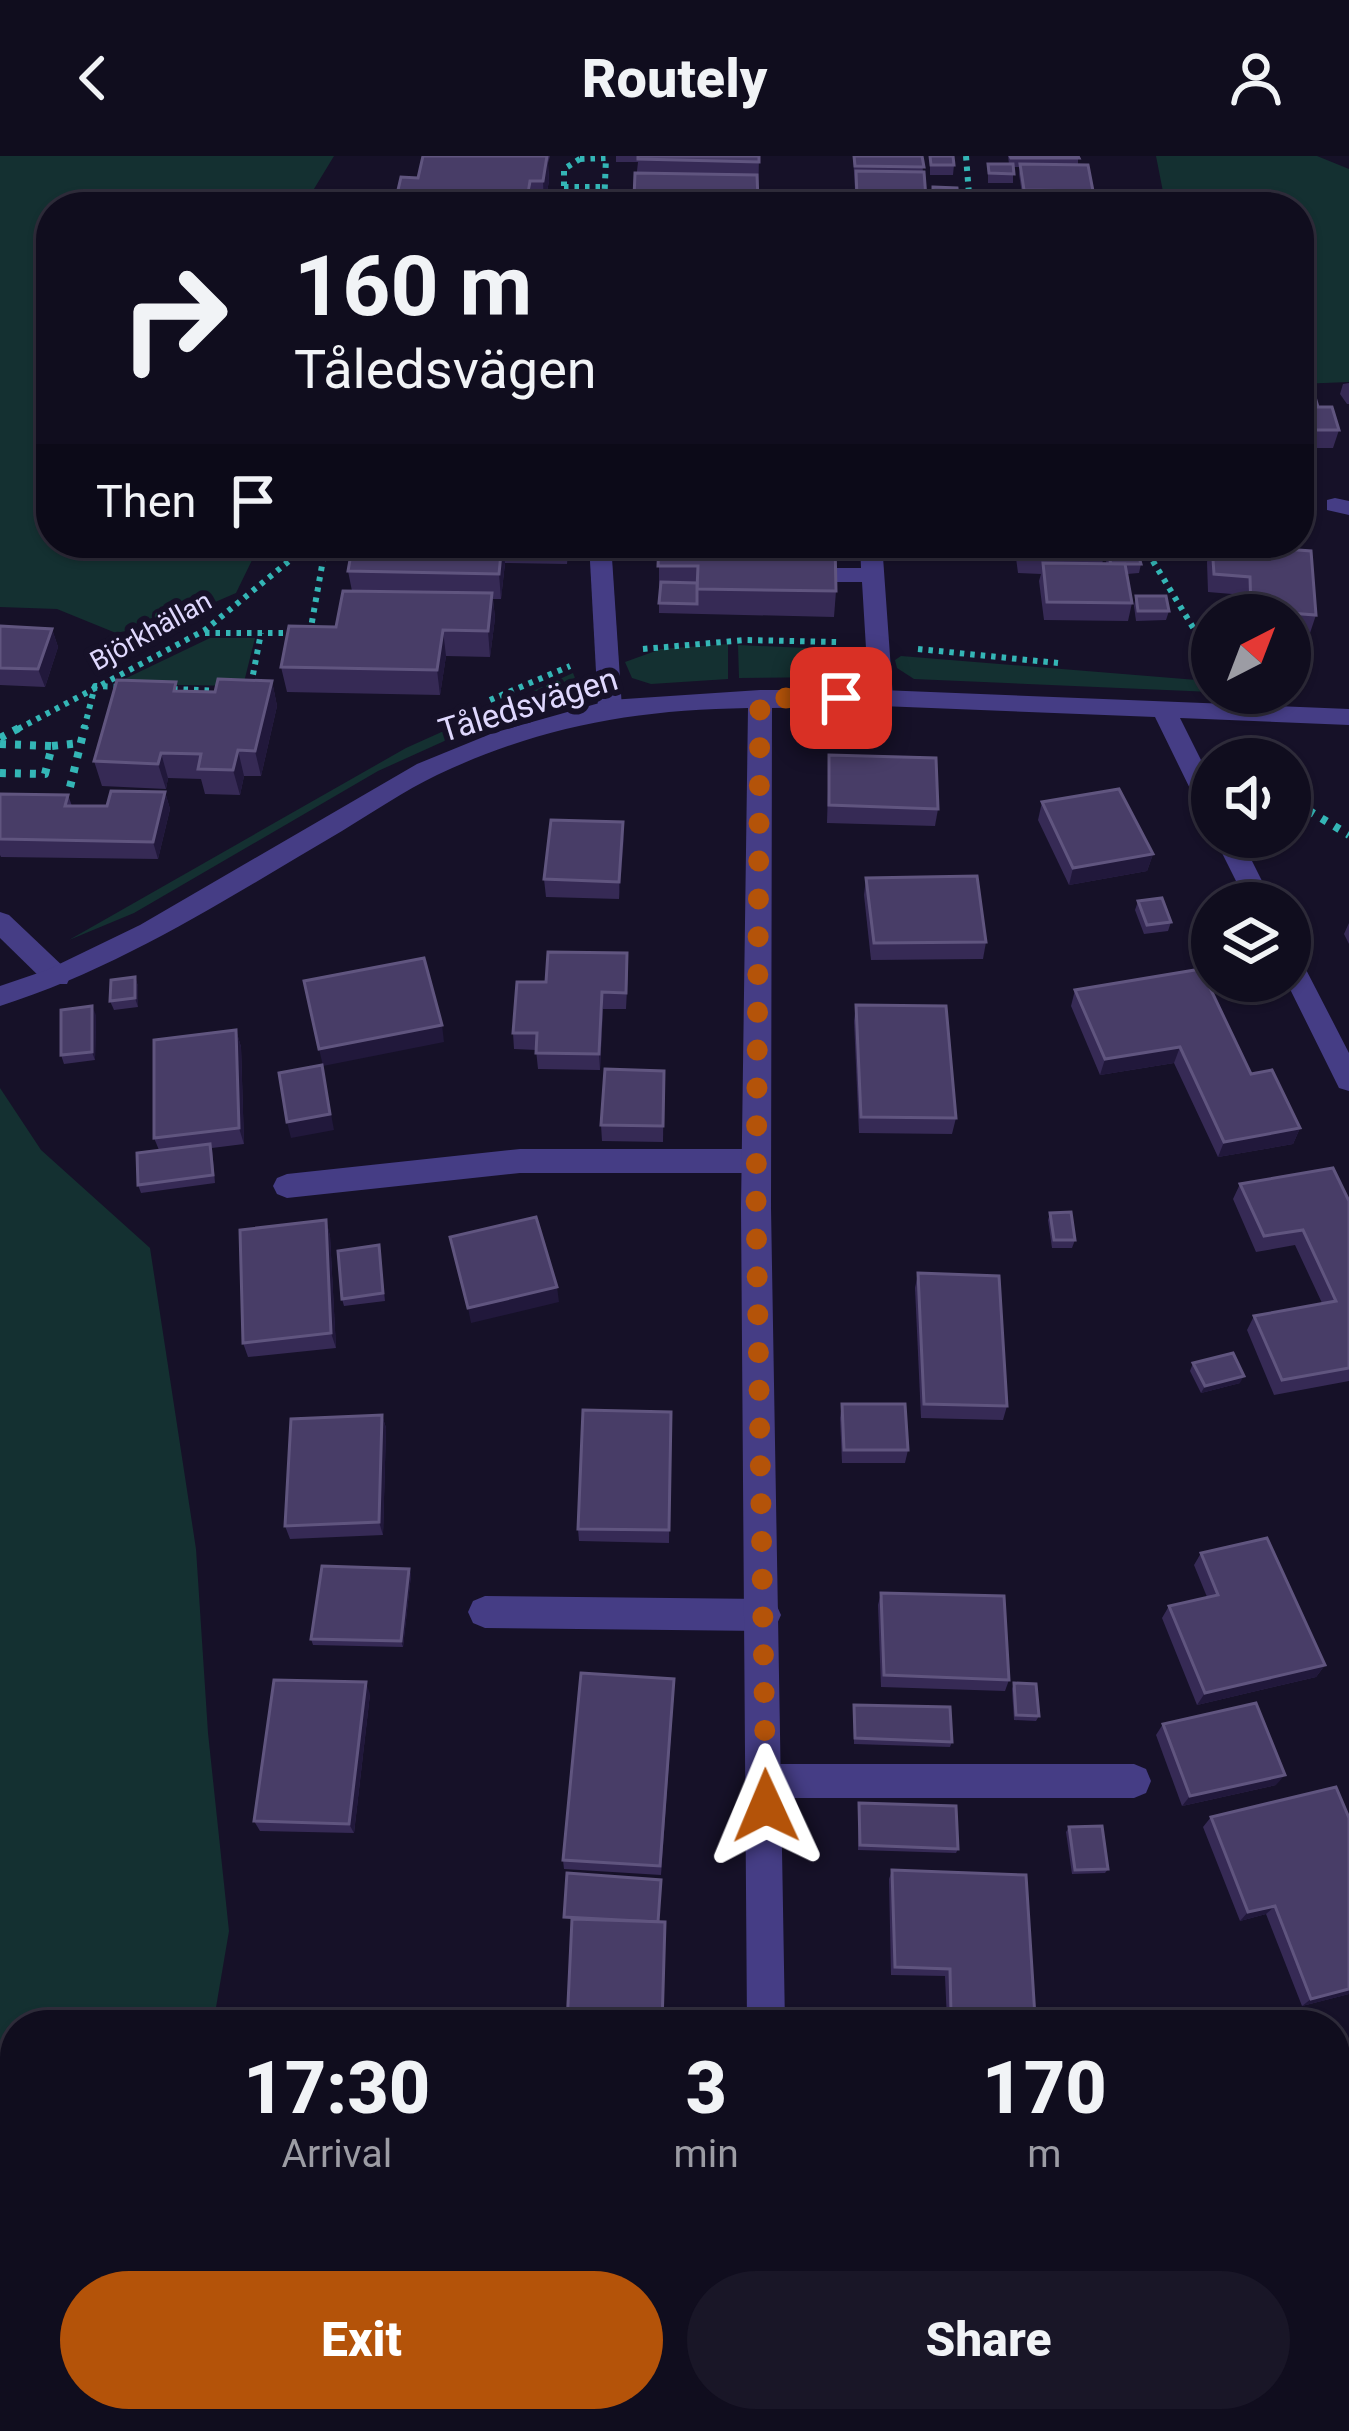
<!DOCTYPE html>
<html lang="en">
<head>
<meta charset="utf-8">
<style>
  body { margin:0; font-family:Roboto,sans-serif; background:#191627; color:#f1f3f6; height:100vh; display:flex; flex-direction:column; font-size:45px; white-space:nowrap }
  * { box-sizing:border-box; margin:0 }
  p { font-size:39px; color:#9c9ca4 }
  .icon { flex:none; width:66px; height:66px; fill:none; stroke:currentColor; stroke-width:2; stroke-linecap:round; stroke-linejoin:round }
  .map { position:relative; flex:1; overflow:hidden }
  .panel { position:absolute; left:0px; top:1854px; width:1350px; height:423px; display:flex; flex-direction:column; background:#100d1e; border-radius:48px 48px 0 0; box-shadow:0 3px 9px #0004,0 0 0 3px #302d3c }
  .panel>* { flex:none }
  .banner { position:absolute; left:36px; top:36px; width:1278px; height:366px; border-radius:48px; box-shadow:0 3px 9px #0004,0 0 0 3px #302d3c; background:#100d1e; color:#f1f3f6; overflow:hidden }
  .needle { width:78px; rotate:42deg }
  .tools { position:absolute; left:1191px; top:438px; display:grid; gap:24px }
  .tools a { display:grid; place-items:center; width:120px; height:120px; border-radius:50%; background:#100d1e; box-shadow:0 3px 9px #0004,0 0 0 3px #302d3c; font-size:60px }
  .pin { position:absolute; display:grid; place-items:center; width:102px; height:102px; color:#fff; margin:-51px; border-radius:24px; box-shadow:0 6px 18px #0006 }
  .me { position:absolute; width:132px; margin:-66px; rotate:359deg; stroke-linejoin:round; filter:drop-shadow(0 0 9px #0008) }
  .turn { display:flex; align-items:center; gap:42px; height:252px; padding:0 60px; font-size:54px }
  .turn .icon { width:156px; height:156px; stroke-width:2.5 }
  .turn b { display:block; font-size:84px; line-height:102px }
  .then { display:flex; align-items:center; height:114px; padding:0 60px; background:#0003; gap:24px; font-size:45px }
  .eta { display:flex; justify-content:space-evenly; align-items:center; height:204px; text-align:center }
  .eta b { font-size:72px; font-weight:800; line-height:84px }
  .cta { display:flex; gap:24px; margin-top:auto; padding:24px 60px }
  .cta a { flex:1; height:138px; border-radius:72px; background:#b45309; color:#fff; font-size:48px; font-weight:800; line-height:138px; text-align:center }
  .cta a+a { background:#191627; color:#f1f3f6 }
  header { display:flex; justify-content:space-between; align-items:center; height:156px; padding:0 60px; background:#100d1e; font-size:54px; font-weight:800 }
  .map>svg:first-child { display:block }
</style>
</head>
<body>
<header><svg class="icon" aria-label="back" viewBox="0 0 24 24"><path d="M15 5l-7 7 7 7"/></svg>Routely<svg class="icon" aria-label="person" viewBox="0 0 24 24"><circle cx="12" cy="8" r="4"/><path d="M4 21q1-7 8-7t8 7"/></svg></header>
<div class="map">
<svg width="1349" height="2275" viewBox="0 0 1349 2275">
  <rect width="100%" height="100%" fill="#161128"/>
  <g fill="#143031">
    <path d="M0,0H334L303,51H51V387H254V400L236,437L169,466L116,477L57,453L0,451Z"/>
    <path d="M1156,0H1317L1349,13V226L1299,228V51H1166Z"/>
    <path d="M210,482H255L243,530L114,528Z"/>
    <path d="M728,488V523L651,528L632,522L625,506L661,493Z"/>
    <path d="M738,489L851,494L858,507L840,521L739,522Z"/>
    <path d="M901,500L1209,525L1212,536L914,523L897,512L895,504Z"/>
    <path d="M573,517L577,527L568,541L451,582L378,615L134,757L69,784L406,592Z"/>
    <path d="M0,932L41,994L150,1092L196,1393L208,1577L229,1775L213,1869H15V2262H112L109,2275H0Z"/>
  </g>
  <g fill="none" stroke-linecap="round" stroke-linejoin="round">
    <g stroke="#34b6b6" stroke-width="6" stroke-dasharray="4.5 6" stroke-linecap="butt">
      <path d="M966,0L970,51"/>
      <path d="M580,3L606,2L604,51"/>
      <path d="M564,31H605"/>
      <path d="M564,51V13L583,1"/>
      <path d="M1142,387L1212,503"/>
      <path d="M205,477H310L326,387"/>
      <path d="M643,493L745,484L837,486"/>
      <path d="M918,493L1058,507"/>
      <path d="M251,529L261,477"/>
      <path d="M173,533L224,535"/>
      <path d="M490,544L570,510"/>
      <path d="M18,573L205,474L311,387"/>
      <path d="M84,573L95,530L122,531"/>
    </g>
    <g stroke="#34b6b6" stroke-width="8" stroke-dasharray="6 9" stroke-linecap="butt">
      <path d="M0,582L23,570"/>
      <path d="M0,588L52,590L45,618L0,617"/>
      <path d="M52,590L80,587"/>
      <path d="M70,631L85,570"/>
      <path d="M1290,631L1311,656L1349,679"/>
    </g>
    <g stroke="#34b6b6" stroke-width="9" stroke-dasharray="8 10" stroke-linecap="butt">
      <path d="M1335,1913L1349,1911"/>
      <path d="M0,2261L15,2262"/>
      <path d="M18,2262H93"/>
      <path d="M165,2275L167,2262"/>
    </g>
    <g fill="#453d85" fill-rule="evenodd">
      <path d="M589,387H611L622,552L610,560L598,552Z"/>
      <path d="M860,387H882L893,542L881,550L869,542L862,426H833L822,419L833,412H861Z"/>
      <path d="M0,756L9,759L67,814L70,821L67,828H47L0,782Z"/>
      <path d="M520,993H756L766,997L770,1005L766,1013L756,1017H520L287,1042L277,1038L273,1030L277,1022L287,1018Z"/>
      <path d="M485,1440L764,1443L776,1448L781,1459L776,1470L764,1475L485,1472L473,1467L468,1456L473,1445Z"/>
      <path d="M767,1608H1134L1146,1613L1151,1625L1146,1637L1134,1642H767L755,1637L750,1625L755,1613Z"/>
    </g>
    <g fill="#453d85" fill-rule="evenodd">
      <path d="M1335,342L1349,345V359L1327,354V344Z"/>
      <path d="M760,534H881L1349,553V569L1180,562L1212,626V660L1199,651L1155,561L881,550L772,552L771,1052L785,1869H747L741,1052L748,552C634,554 541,570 437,619C404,635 373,656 342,675C231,740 123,811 0,850V830L47,814L140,769L417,608L493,577L610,544Z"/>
      <path d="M1214,681H1240L1273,747H1247Z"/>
      <path d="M1290,797L1299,800L1349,897V935L1339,932L1286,825H1290Z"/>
      <path d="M773,2262H815L818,2275H776Z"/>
    </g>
  </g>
  <g fill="#362a55">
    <path d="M423,0H550L548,7L549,25L544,51H396L395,47L418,22Z"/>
    <path d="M616,0H759L758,51H606L634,42L638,6H616Z"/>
    <path d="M853,0H922L925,51H856Z"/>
    <path d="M930,0L954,9L953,19H930Z"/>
    <path d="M1008,0H1078V9L1093,35L1092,40L1096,51H1024L1019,18L1020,11H1013V27H988V8H1009Z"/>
    <path d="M933,31L958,42L956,51H932Z"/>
    <path d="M1299,224L1318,251L1339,274L1333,292H1299Z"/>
    <path d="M1349,227V248H1347L1340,238L1343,228Z"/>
    <path d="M353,387H569L567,408L505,407L501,443H493L495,462L490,501L446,500L440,539L287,536L281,511L336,471L352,435L348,415Z"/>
    <path d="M659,387L836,435L834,461L659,457Z"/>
    <path d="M1014,387H1102L1104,400L1102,408H1106L1107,395L1141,408L1139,417L1127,418L1132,447L1128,465L1044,464L1039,425L1041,418L1018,417Z"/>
    <path d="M1212,388L1316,459L1310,477L1290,476V459H1245L1244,439L1208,436L1207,406Z"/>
    <path d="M1136,440L1169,455L1166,464L1136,465L1134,450Z"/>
    <path d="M0,470L52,473L58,491L45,531L0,529Z"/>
    <path d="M272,525L277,550L261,620H244L240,639L205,638L201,623L168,622L166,633L102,630L94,605L179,535L215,536Z"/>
    <path d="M829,599L938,653L935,670L827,667Z"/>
    <path d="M165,636L170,653L158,703L1,701L0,699V638L68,639L72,650H107Z"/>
    <path d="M1042,646L1153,698L1147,715L1069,729L1038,664Z"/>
    <path d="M623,666L619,743L546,741L544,723Z"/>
    <path d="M866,722L986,786L983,803L871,804L864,739Z"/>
    <path d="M1138,745L1171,766L1168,775L1144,778L1135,754Z"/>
    <path d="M1349,767V788L1344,778Z"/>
    <path d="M628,814L626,853H603L600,914L538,913L536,894L514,893L513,877L546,826Z"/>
    <path d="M135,821L138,830V851L114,854L110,845Z"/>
    <path d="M1075,834L1251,918L1300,972L1293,988L1218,1001L1174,907L1100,919L1071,850Z"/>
    <path d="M856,849L956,962L952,978L859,977L854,865Z"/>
    <path d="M96,859L95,904L64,908L61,899Z"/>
    <path d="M236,874L241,891L244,988L212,992L215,1027L141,1037L138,1029L159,994L154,982Z"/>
    <path d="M664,915L663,986L602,985L601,969Z"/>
    <path d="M1240,1028L1349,1045V1225L1274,1239L1247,1174L1254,1160L1322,1147L1295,1089L1256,1096L1233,1043Z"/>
    <path d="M1050,1057L1075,1084L1072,1092H1052L1048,1064Z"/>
    <path d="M326,1064L330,1080L336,1192L248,1201L243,1187Z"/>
    <path d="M379,1089L385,1145L344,1150L342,1143Z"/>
    <path d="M918,1117L1007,1250L1003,1264L921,1262L915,1132Z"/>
    <path d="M1193,1207L1240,1227L1201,1237L1190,1215Z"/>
    <path d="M842,1248L908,1294L905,1307H842L840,1262Z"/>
    <path d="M671,1256L669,1387L579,1385L578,1373Z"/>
    <path d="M382,1259L386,1272L383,1379L290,1383L285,1370Z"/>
    <path d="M1201,1397L1325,1509L1316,1521L1197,1549L1162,1462L1169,1450L1207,1441L1194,1409Z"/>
    <path d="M409,1413L411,1419L403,1491L313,1489L311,1483Z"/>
    <path d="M881,1437L1009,1524L1005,1535L881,1531L878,1449Z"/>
    <path d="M1014,1527L1039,1560L1036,1565L1014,1564L1012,1533Z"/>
    <path d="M674,1534L661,1719L564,1713L563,1704Z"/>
    <path d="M370,1538L354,1677L260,1675L254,1665Z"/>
    <path d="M854,1549L952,1586L950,1591L854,1588Z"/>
    <path d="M1163,1568L1276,1629L1182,1650L1156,1579Z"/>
    <path d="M859,1647L958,1693L956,1697L858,1694Z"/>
    <path d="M1211,1661L1349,1838L1302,1850L1266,1758L1240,1765L1203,1671Z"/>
    <path d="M1069,1671L1108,1713L1105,1717L1072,1718L1066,1676Z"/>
    <path d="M892,1714L1035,1861L1030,1868L947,1865L945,1820L891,1819L889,1723Z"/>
  </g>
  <g fill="#21183b">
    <path d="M547,0L549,25L544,51L543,25Z"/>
    <path d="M530,25L532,51H526Z"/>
    <path d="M502,387L505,407L501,443L499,418Z"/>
    <path d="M492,437L495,462L490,501L488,475Z"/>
    <path d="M52,473L58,491L45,531L38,513Z"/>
    <path d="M443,474L446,500L440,539L437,514Z"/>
    <path d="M272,525L277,550L261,620L255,595Z"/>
    <path d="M238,594L244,620L240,639L233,614Z"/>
    <path d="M161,597L168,622L166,633L158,608Z"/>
    <path d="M165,636L170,653L158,703L153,686Z"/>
    <path d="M623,666L624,684L619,743V726Z"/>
    <path d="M1153,698L1147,715L1069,729L1073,712Z"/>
    <path d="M135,821L138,830V851L135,842Z"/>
    <path d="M602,836L603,853L600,914L599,898Z"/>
    <path d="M92,850L96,859L95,904L92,896Z"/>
    <path d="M442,869L444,886L323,910L319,893Z"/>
    <path d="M236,874L241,891L244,988L239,972Z"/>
    <path d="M1180,891L1174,907L1100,919L1105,903Z"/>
    <path d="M322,909L334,974L291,982L287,966Z"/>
    <path d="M1300,972L1293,988L1218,1001L1224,986Z"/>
    <path d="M326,1064L330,1080L336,1192L331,1177Z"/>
    <path d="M557,1131L559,1146L471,1167L468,1152Z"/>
    <path d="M1244,1220L1240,1227L1201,1237L1205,1230Z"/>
    <path d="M382,1259L386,1272L383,1379L379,1366Z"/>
    <path d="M409,1413L411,1419L403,1491L401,1485Z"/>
    <path d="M1325,1509L1316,1521L1197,1549L1205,1537Z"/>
    <path d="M366,1526L370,1538L354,1677L349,1668Z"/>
    <path d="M1285,1619L1276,1629L1182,1650L1190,1640Z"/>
    <path d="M1275,1750L1266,1758L1240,1765L1248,1756Z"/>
    <path d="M1349,1833V1838L1302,1850L1311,1843Z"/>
  </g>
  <g fill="#483d67" stroke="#60557f" stroke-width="3">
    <path d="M423,0H547L543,25H530L526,50L395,47L401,21L418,22Z"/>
    <path d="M638,0H759V6L638,3Z"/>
    <path d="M854,0H922L924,11L855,10Z"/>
    <path d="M930,0H953L954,9H931Z"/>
    <path d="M1010,0H1078L1079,2H1011Z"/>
    <path d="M988,8H1013L1014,18L989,17Z"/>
    <path d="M1020,8L1088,9L1093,35L1024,34Z"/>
    <path d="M856,15L924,16L926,42L857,41Z"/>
    <path d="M635,17L757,19L758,45L733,44V51H606L607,42H634Z"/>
    <path d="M933,31L957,32L958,42L933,41Z"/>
    <path d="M992,39H1016L1017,49H993Z"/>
    <path d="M1025,39L1094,40L1096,51H1027Z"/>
    <path d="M1299,224H1310L1318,251H1332L1339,274H1303L1299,261Z"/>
    <path d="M353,387H502L499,418L348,415Z"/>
    <path d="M659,387H835L836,435L697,433L698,410H658Z"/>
    <path d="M1020,387H1102L1104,400L1021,399Z"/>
    <path d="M1212,388L1311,395L1316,459L1251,454L1250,421L1214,418Z"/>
    <path d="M1137,394L1141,408H1111L1107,395Z"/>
    <path d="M1043,407L1125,408L1132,447L1047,446Z"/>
    <path d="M661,426L697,427V448L659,447Z"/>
    <path d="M343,435L492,437L488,475L443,474L437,514L281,511L289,470L336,471Z"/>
    <path d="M1136,440H1166L1169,455H1138Z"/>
    <path d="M0,470L52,473L38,513L0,512Z"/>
    <path d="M218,523L272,525L255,595L238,594L233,614L198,613L201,598L161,597L158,608L94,605L117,524L176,526L174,535L215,536Z"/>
    <path d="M829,599L936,602L938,653L829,649Z"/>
    <path d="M1119,633L1153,698L1073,712L1042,646Z"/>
    <path d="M111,635L165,636L153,686L0,683V638L68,639L65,650H107Z"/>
    <path d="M551,664L623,666L619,726L544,723Z"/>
    <path d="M977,720L986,786L874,787L866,722Z"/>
    <path d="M1162,742L1171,766L1147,769L1138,745Z"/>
    <path d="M548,796L627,797L626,837L602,836L599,898L536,897L537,877H513L517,826H546Z"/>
    <path d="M424,802L442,869L319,893L304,825Z"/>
    <path d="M1201,813L1251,918L1272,914L1300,972L1224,986L1180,891L1105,903L1075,834Z"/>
    <path d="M135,821V842L110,845L111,824Z"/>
    <path d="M856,849L946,850L956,962L861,961Z"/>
    <path d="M92,850V896L61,899V854Z"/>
    <path d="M236,874L239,972L154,982V884Z"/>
    <path d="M322,909L330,958L287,966L279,917Z"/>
    <path d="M605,913L664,915L663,970L601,969Z"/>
    <path d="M210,988L213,1019L138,1029L137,997Z"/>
    <path d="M1333,1012L1349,1045V1212L1282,1224L1254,1160L1336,1145L1303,1074L1264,1080L1240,1028Z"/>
    <path d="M1071,1056L1075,1084H1054L1050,1057Z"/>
    <path d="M536,1061L557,1131L468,1152L450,1081Z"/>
    <path d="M326,1064L331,1177L243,1187L240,1074Z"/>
    <path d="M379,1089L383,1137L342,1143L338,1095Z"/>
    <path d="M918,1117L999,1120L1007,1250L924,1248Z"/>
    <path d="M1233,1197L1244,1220L1205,1230L1193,1207Z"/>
    <path d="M842,1248H905L908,1294H844Z"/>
    <path d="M583,1254L671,1256L669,1374L578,1373Z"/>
    <path d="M382,1259L379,1366L285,1370L291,1263Z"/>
    <path d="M1267,1382L1325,1509L1205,1537L1169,1450L1218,1439L1201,1397Z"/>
    <path d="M322,1410L409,1413L401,1485L311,1483Z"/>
    <path d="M881,1437L1004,1440L1009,1524L884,1519Z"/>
    <path d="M581,1517L674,1523L660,1710L563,1704Z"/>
    <path d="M274,1524L366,1526L349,1668L254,1665Z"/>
    <path d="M1014,1527L1036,1528L1039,1560L1016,1559Z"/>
    <path d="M1256,1547L1285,1619L1190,1640L1163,1568Z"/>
    <path d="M854,1549L950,1551L952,1586L855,1582Z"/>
    <path d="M1336,1631L1349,1662V1833L1311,1843L1275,1750L1248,1756L1211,1661Z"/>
    <path d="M859,1647L956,1650L958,1693L860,1689Z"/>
    <path d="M1102,1670L1108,1713L1075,1714L1069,1671Z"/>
    <path d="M892,1714L1026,1719L1035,1861L951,1858L950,1813L895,1811Z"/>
    <path d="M567,1717L661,1724L658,1766L564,1761Z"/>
    <path d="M572,1763L665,1766L662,1869H567Z"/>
    <path d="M1349,2001V2131L1335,2134V2004Z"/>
    <path d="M900,2262H1027L1030,2275H903Z"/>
  </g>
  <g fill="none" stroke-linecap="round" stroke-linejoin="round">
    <path stroke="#b45309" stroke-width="21" stroke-dasharray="0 37.8" d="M766,1650L756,1052L760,542H841"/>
  </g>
  <g text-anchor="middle" stroke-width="12" stroke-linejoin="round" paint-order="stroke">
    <g font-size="27" fill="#dfd8fe" stroke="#161128">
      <text transform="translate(151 475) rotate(-29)" y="9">Björkhällan</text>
    </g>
    <g font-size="33" fill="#dfd8fe" stroke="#161128">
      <text transform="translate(528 548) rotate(-17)" y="12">Tåledsvägen</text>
    </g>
  </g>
</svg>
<div class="tools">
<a><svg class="needle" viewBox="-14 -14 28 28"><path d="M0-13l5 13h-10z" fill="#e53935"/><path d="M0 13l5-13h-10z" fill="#9c9ca4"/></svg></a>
<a><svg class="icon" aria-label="sound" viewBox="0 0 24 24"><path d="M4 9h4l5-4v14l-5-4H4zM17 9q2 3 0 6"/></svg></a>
<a><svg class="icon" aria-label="layers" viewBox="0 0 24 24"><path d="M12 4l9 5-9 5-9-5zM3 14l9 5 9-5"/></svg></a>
</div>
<div class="pin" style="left:841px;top:542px;background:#d93025"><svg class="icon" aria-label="arrive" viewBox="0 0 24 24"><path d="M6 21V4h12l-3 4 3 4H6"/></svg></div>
<svg class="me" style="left:766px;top:1650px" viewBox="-20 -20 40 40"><path d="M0-17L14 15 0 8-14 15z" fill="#b45309" stroke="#fff" stroke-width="4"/></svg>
<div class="banner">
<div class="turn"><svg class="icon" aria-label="right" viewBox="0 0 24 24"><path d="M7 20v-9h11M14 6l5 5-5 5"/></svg><div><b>160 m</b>Tåledsvägen</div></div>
<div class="then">Then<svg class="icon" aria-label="arrive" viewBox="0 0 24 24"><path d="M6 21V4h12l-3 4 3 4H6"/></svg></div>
</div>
<section class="panel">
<div class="eta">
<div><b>17:30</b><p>Arrival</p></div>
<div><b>3</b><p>min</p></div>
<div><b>170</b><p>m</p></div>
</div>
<div class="cta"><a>Exit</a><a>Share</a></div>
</section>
</div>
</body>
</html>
